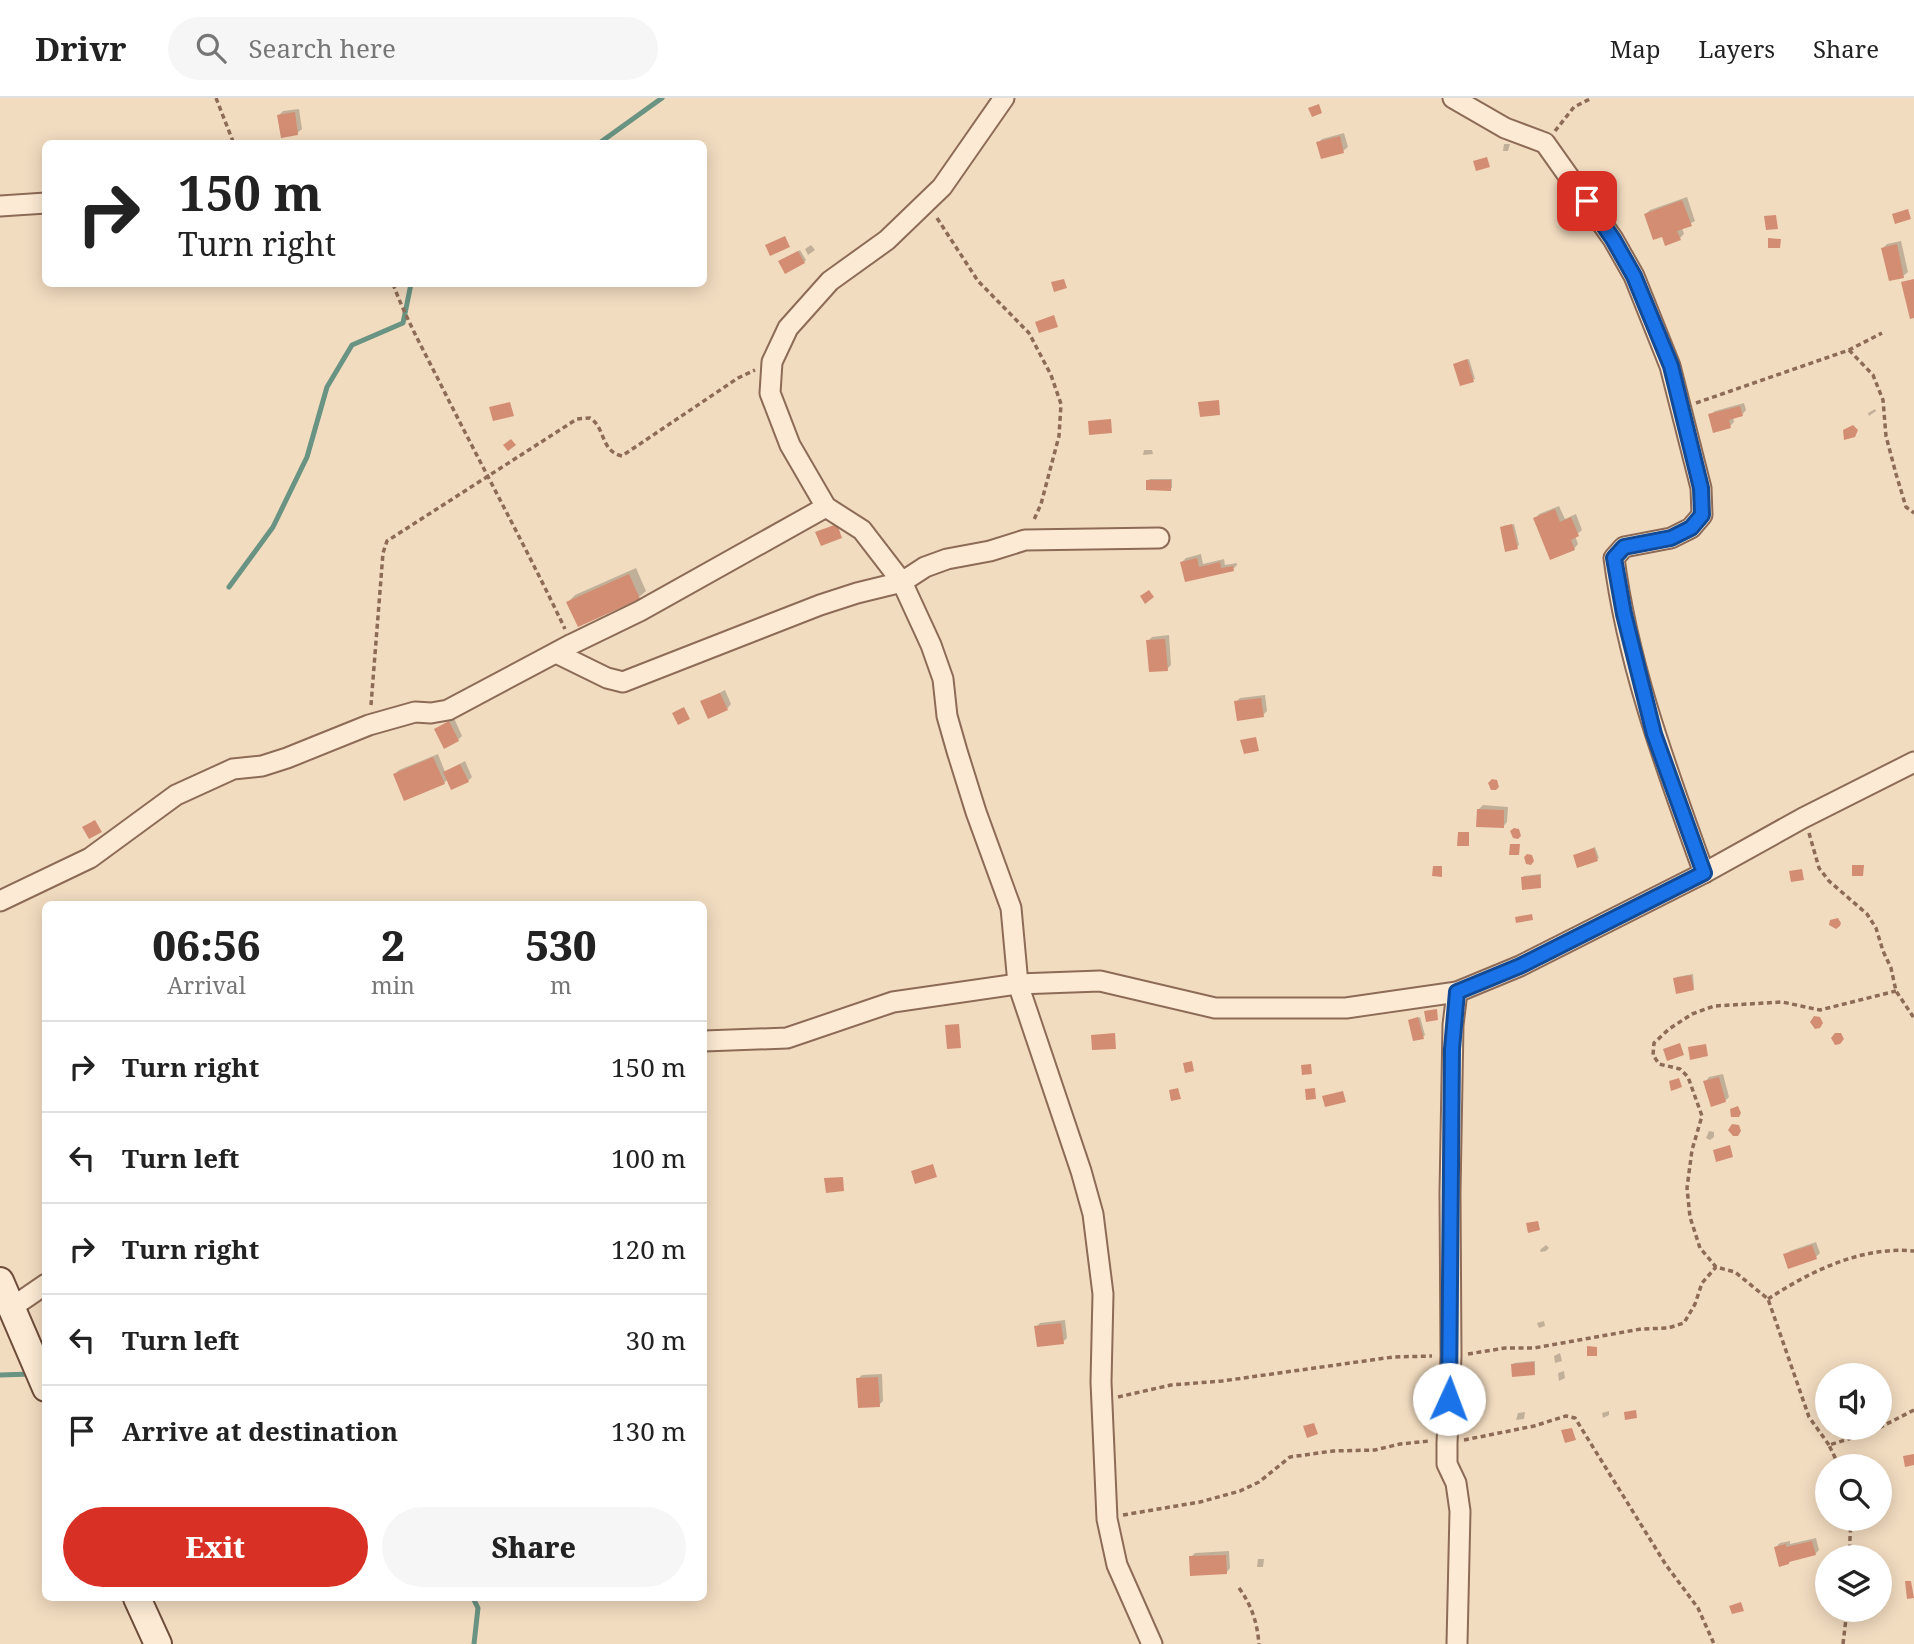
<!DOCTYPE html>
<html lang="en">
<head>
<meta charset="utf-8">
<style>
  body { margin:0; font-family:"Noto Serif",serif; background:#f6f6f6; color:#222; height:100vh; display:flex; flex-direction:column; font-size:26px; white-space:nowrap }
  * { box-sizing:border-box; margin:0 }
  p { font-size:23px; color:#767676 }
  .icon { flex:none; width:38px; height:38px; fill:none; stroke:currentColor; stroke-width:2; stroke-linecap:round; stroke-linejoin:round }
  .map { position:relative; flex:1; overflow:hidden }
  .drawer { position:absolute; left:42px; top:803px; width:665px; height:700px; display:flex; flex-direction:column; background:#fff; border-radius:10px; box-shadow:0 4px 18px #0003 }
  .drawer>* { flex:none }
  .guide { position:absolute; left:42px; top:42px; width:665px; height:147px; border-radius:10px; box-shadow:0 4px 18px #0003; background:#fff; color:#222; overflow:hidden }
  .tools { position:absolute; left:1815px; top:1265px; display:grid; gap:14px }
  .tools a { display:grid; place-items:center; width:77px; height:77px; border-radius:50%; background:#fff; box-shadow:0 4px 18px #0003; font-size:35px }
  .pin { position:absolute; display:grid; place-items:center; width:60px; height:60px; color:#fff; margin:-30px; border-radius:14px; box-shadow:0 4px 10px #0006 }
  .me { position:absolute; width:77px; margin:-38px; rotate:2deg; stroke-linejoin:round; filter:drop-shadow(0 0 5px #0008) }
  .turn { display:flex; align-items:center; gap:24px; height:147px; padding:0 21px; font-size:32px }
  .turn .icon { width:91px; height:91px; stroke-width:2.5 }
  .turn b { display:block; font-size:49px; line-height:60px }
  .eta { display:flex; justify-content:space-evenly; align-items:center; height:119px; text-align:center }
  .eta b { font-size:42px; font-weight:800; line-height:49px }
  .action { display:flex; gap:14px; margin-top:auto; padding:14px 21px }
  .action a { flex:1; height:80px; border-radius:42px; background:#d93025; color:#fff; font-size:28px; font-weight:800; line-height:80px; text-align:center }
  .action a+a { background:#f6f6f6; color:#222 }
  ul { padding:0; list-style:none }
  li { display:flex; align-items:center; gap:21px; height:91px; padding:0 21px; border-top:2px solid #e0e0e0 }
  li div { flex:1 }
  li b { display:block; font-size:26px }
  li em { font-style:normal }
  header { display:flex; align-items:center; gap:42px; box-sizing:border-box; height:98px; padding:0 35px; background:#fff; border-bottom:2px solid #e0e0e0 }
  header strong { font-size:33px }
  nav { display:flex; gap:38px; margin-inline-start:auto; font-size:24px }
  .search { width:490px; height:63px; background:#f6f6f6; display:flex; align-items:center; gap:18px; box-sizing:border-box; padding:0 24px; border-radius:38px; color:#767676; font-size:26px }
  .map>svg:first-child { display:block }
</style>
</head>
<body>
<header>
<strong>Drivr</strong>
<div class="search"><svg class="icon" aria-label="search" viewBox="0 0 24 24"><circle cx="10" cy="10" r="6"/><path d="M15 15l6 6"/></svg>Search here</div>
<nav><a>Map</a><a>Layers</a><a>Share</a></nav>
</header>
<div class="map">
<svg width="1914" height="1546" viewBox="0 0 1914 1546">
  <rect width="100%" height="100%" fill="#f2dcc0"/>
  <g fill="#0003">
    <path d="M299,11L302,31L297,35L279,17L283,13Z"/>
    <path d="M1344,35L1348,49L1343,53L1318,45L1322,41Z"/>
    <path d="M1504,46H1510L1508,53H1503Z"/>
    <path d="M1687,99L1695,123L1682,130L1684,136L1680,140L1663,137L1646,116L1650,112Z"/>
    <path d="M1901,143L1908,174L1903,178L1883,150L1887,146Z"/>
    <path d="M811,147L815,152L808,157L805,151Z"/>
    <path d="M800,152L806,162L804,164L782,162Z"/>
    <path d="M1469,261L1475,281L1473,282L1455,266Z"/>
    <path d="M1744,305L1746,312L1742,317L1733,319L1734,324L1730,328L1710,317L1715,313Z"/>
    <path d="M1875,311L1876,313L1869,318L1868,315Z"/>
    <path d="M1144,352H1152L1153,356L1143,357Z"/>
    <path d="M1150,381H1172V390L1170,391L1148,382Z"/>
    <path d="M1559,408L1565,421L1576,416L1582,432L1575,438L1578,446L1574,451L1535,421L1539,416Z"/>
    <path d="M1514,426L1519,447L1517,449L1503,428Z"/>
    <path d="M1201,456L1203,466L1224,461L1225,467L1237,465V467L1233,471L1186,482L1182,464L1186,460Z"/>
    <path d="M636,470L646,493L639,499L579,527L568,504L575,497Z"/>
    <path d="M1169,537L1171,567L1167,571L1148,543L1152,539Z"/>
    <path d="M725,592L731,606L727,611L702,604Z"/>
    <path d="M1265,597L1267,613L1263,617L1236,604L1240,600Z"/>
    <path d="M454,620L462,638L458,642L436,631Z"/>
    <path d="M438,656L445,674L465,663L472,679L468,683L448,681L444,685L395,676L399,672Z"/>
    <path d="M1483,707L1508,709L1507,724L1503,729L1478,712Z"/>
    <path d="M1595,749L1599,760L1597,761L1575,757Z"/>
    <path d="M1541,776V789L1523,779L1524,778Z"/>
    <path d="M1693,876L1694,890L1675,881L1677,879Z"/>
    <path d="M1420,919L1425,937L1423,939L1410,922Z"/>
    <path d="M1723,976L1729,999L1725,1003L1705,984L1709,979Z"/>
    <path d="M1709,1033L1714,1034V1039L1710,1042L1706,1040Z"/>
    <path d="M1816,1144L1820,1155L1816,1159L1785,1157L1790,1153Z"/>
    <path d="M1546,1147L1549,1150L1546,1153L1541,1154L1540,1152Z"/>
    <path d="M1065,1222L1067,1240L1063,1244L1036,1229L1040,1225Z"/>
    <path d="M1544,1223L1545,1228L1539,1230L1537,1225Z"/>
    <path d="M1560,1255L1562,1263L1555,1265L1554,1258Z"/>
    <path d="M1535,1263V1275L1513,1267L1514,1265Z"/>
    <path d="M1564,1273L1565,1280L1559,1283L1558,1275Z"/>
    <path d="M882,1276L883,1303L879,1307L858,1281L862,1277Z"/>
    <path d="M1609,1313V1317L1603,1320L1602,1315Z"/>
    <path d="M1525,1314L1524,1321L1516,1322L1518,1315Z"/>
    <path d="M1816,1440L1819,1452L1815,1456L1792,1461L1789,1465L1776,1449L1780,1445L1790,1443V1446Z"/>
    <path d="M1229,1453L1230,1470L1226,1475L1191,1459L1195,1455Z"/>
    <path d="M1258,1461H1264L1263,1469H1257Z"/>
  </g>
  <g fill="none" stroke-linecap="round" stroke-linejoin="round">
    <g stroke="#699382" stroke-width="5">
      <path d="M598,46L662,0"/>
      <path d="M229,489L273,429L307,359L327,289L352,247L403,225L411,186"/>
      <path d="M0,1277L32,1276"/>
      <path d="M473,1500L478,1510L474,1546"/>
    </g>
  </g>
  <g fill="#d38d73">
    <path d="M1319,6L1322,15L1312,19L1308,10Z"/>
    <path d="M295,14L298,37L281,40L277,17Z"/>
    <path d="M1340,38L1344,55L1321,61L1316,44Z"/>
    <path d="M1487,59L1490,69L1476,73L1473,63Z"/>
    <path d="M1682,102L1692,128L1677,133L1681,142L1665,148L1662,139L1653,142L1644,116Z"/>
    <path d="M1908,111L1911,121L1895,126L1892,116Z"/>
    <path d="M1776,117L1778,131L1766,132L1764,118Z"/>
    <path d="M785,138L790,149L770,158L765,147Z"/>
    <path d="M1768,140L1781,141L1780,150H1768Z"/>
    <path d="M1897,146L1904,180L1889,183L1881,150Z"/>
    <path d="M798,153L805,165L785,176L778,163Z"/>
    <path d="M1064,181L1067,190L1054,194L1051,184Z"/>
    <path d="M1914,181V220L1910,221L1901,184Z"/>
    <path d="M1054,217L1058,229L1039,235L1035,224Z"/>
    <path d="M1467,261L1474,284L1460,288L1453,266Z"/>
    <path d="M1219,302L1220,317L1200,319L1198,304Z"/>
    <path d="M510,304L514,318L493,323L489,309Z"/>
    <path d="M1740,308L1743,318L1729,322L1731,330L1713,335L1708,316Z"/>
    <path d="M1111,321L1112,335L1089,337L1088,323Z"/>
    <path d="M1853,327L1858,332L1855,339L1844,342L1843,332Z"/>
    <path d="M511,341L516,347L508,353L503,347Z"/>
    <path d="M1146,382H1171V393L1146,392Z"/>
    <path d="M1555,411L1560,424L1571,419L1579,438L1571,442L1575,452L1550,462L1533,420Z"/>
    <path d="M837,426L842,440L821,448L815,434Z"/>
    <path d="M1512,426L1518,451L1505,454L1500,429Z"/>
    <path d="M1197,460L1199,469L1220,464L1221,470L1233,468L1234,473L1185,484L1180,464Z"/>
    <path d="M629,476L640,501L578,529L566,504Z"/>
    <path d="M1149,492L1154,499L1145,506L1140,498Z"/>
    <path d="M1165,541L1168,573L1149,574L1146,542Z"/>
    <path d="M720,595L728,612L708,621L700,603Z"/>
    <path d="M1261,600L1264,619L1237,623L1234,603Z"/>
    <path d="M684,609L690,621L678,627L672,615Z"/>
    <path d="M449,623L459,643L444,651L434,631Z"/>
    <path d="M1256,639L1259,653L1244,656L1240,642Z"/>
    <path d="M433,659L445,686L404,703L393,676Z"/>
    <path d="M460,666L469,684L451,692L443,674Z"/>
    <path d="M1492,681L1497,682L1499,689L1496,692H1491L1488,685Z"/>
    <path d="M1477,711L1504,712V730L1476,729Z"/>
    <path d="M95,722L102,734L89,741L82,729Z"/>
    <path d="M1514,730L1519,731L1521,738L1518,741L1513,740L1510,733Z"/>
    <path d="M1458,734H1469V748H1457Z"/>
    <path d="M1510,746H1520L1519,757H1509Z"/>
    <path d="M1594,750L1598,763L1577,770L1573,757Z"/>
    <path d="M1527,756L1532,757L1534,763L1531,767L1526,766L1524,759Z"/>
    <path d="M1852,767H1864L1863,778H1852Z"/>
    <path d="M1433,768H1442V779L1432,778Z"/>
    <path d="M1802,771L1804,782L1791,784L1789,773Z"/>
    <path d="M1540,777L1541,790L1522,792L1521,779Z"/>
    <path d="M1532,816L1533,822L1516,825L1515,819Z"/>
    <path d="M1838,820L1841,825L1840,828L1836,831L1829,827L1830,822Z"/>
    <path d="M1691,877L1694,892L1676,896L1673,880Z"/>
    <path d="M1437,911L1438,922L1426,924L1424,913Z"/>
    <path d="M1814,918L1820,919L1823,925L1820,930L1815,931L1810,924Z"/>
    <path d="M1418,919L1424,941L1413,943L1408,922Z"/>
    <path d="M959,926L961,950L947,951L945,927Z"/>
    <path d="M1115,935L1116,951L1092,952L1091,937Z"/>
    <path d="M1835,935H1841L1844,941L1840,946L1835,947L1831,940Z"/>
    <path d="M1680,945L1684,957L1667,963L1663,951Z"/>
    <path d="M1706,946L1708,958L1690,962L1688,949Z"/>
    <path d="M1192,963L1194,973L1185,975L1183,965Z"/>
    <path d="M1311,966L1312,976L1302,977L1301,967Z"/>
    <path d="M1719,979L1726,1004L1711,1009L1703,983Z"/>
    <path d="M1679,980L1682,989L1671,993L1669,983Z"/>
    <path d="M1178,990L1181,1001L1171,1003L1169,992Z"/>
    <path d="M1315,990L1316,1001L1306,1002L1305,991Z"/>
    <path d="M1343,993L1346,1004L1325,1009L1322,998Z"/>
    <path d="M1738,1008L1741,1015L1739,1019H1731L1730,1011Z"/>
    <path d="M1732,1026L1739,1027L1741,1033L1738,1038H1733L1728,1032Z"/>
    <path d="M1730,1047L1733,1059L1716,1064L1713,1052Z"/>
    <path d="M933,1066L937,1079L915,1086L911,1073Z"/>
    <path d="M843,1079L844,1093L826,1095L824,1080Z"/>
    <path d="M1538,1123L1540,1132L1528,1135L1526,1125Z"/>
    <path d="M1812,1147L1817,1161L1788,1171L1783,1156Z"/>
    <path d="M1061,1225L1064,1246L1037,1249L1034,1228Z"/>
    <path d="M1587,1248L1597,1249V1258H1587Z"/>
    <path d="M1534,1264L1535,1277L1512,1279L1511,1266Z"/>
    <path d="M878,1279L880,1309L858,1310L856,1280Z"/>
    <path d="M1636,1312L1637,1320L1625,1322L1624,1314Z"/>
    <path d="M1314,1325L1318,1336L1307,1340L1303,1328Z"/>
    <path d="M1572,1330L1576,1342L1565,1345L1561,1332Z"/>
    <path d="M1914,1356V1367L1905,1369L1903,1358Z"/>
    <path d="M1812,1443L1816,1457L1789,1464V1466L1779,1469L1774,1449L1786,1446V1449Z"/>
    <path d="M1226,1457L1227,1476L1190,1478L1189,1458Z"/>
    <path d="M1905,1483H1911L1914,1500L1907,1501Z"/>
    <path d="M1741,1504L1744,1513L1732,1516L1729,1508Z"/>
  </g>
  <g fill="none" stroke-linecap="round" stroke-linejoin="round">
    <g stroke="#8d6b56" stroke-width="23">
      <g id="street">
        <path d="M1004,0L942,89L887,142L830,183L788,230L772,264L770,295L790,347L826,409L862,432L902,484L925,469L947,461L990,453L1025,442L1159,440"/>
        <path d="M1453,0L1505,30L1545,45L1613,141L1634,178L1670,268L1701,390L1702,417L1691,430L1671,440L1624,449L1614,460C1628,569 1667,672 1704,775"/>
        <path d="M0,108L46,105"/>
        <path d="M556,555L607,580L623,584L820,507L857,495L902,484L931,547L943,581L947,618L957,653L976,714L1011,810L1018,886L1081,1073L1093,1116L1103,1196L1101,1284L1107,1421L1117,1467L1152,1546"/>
        <path d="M0,803L90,760L176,697L233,671L262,668L287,660L369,627L415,614L431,615L448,612L572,546L640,513L826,409"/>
        <path d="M1457,894L1453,927L1450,1095L1451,1258L1447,1345V1366L1456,1385L1460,1413L1457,1546"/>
        <path d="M704,943L787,940L893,904L1018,886L1100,883L1215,910H1346L1457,894L1520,868L1704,775L1803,720L1914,664"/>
        <path d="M11,1210L46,1186"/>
      </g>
    </g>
    <g stroke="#6e4c3a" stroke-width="30">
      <g id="secondary">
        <path d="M0,1183L46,1290"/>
        <path d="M137,1500L158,1546"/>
      </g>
    </g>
    <g stroke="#8d6b56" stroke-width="3.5" stroke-dasharray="5 3.5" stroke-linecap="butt">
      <path d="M216,0L234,46"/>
      <path d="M1555,33L1574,9L1592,0"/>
      <path d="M937,120L978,183L1029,235L1051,277L1061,306L1059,338L1041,406L1033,424"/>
      <path d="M393,186C406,221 424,253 441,287C482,369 526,449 565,531"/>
      <path d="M1849,252L1873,277L1883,302L1886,338L1896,376L1906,409L1914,415"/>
      <path d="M1696,305L1849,252L1882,235"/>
      <path d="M371,607L383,455L387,443L577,321L590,320C606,330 600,353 622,358L738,280L755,272"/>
      <path d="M1809,735L1819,770L1829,783L1867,816L1876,830L1883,853L1891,870L1896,893L1914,920"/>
      <path d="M1768,1201C1811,1173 1861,1148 1914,1153"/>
      <path d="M1468,1256L1505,1250H1534L1641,1231L1668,1230L1684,1225L1695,1206L1702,1185L1716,1169"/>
      <path d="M1118,1299L1171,1287L1222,1283L1393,1259L1432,1258"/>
      <path d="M1464,1342L1534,1328L1566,1318L1575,1320L1666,1467L1698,1510L1714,1546"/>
      <path d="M1829,1347L1809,1319L1768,1201L1735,1174L1716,1169L1700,1150L1690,1119L1687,1090L1692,1052L1702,1018L1688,979L1680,971L1659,966L1653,957L1654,945L1669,931L1692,916L1714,908L1782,904L1820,912L1896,893"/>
      <path d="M1839,1368L1829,1347L1871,1334L1914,1312"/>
      <path d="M1123,1417L1200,1404L1240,1393L1259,1384L1290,1359L1333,1353L1375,1352L1400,1346L1429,1343"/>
      <path d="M1849,1460L1851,1421"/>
      <path d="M1239,1490C1252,1508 1257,1524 1259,1546"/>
      <path d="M1843,1546L1847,1512"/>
    </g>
    <use href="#street" stroke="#fcead4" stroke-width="19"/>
    <use href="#secondary" stroke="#fcead4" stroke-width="26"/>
  </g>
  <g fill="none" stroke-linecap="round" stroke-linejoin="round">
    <g stroke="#114b97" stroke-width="18">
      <path id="route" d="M1449,1301L1452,951L1457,894L1520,868L1704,775L1654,636L1624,516L1614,460L1624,449L1671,440L1691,430L1702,417L1701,390L1671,268L1634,178L1613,141L1587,103"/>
    </g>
    <use href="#route" stroke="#1a73e8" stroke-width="12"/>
  </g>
</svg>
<div class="tools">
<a><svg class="icon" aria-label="sound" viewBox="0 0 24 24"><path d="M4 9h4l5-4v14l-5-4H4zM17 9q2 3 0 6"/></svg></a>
<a><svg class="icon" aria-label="search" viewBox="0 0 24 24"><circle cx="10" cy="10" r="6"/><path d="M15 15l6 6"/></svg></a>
<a><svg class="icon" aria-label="layers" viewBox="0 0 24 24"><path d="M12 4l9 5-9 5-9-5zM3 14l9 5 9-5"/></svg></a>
</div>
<div class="pin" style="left:1587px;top:103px;background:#d93025"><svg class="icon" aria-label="arrive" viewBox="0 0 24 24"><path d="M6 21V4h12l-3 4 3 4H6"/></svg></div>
<svg class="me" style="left:1449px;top:1301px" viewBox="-20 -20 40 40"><circle r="19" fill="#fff"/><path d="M0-13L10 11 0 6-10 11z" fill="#1a73e8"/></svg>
<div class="guide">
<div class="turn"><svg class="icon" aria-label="right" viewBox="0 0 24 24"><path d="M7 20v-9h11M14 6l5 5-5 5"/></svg><div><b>150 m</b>Turn right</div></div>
</div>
<section class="drawer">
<div class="eta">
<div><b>06:56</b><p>Arrival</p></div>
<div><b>2</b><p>min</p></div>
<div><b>530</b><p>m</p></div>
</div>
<ul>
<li><svg class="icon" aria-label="right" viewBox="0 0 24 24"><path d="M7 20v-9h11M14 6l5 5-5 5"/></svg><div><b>Turn right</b></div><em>150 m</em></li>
<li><svg class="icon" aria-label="left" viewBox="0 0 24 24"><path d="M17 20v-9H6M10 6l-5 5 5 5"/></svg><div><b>Turn left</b></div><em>100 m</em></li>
<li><svg class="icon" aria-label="right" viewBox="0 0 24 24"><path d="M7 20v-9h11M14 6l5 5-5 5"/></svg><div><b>Turn right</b></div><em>120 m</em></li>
<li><svg class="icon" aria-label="left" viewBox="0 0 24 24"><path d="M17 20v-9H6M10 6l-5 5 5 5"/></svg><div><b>Turn left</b></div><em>30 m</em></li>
<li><svg class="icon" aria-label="arrive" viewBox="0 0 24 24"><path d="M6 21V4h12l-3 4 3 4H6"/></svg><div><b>Arrive at destination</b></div><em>130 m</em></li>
</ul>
<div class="action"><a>Exit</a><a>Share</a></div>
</section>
</div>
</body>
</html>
